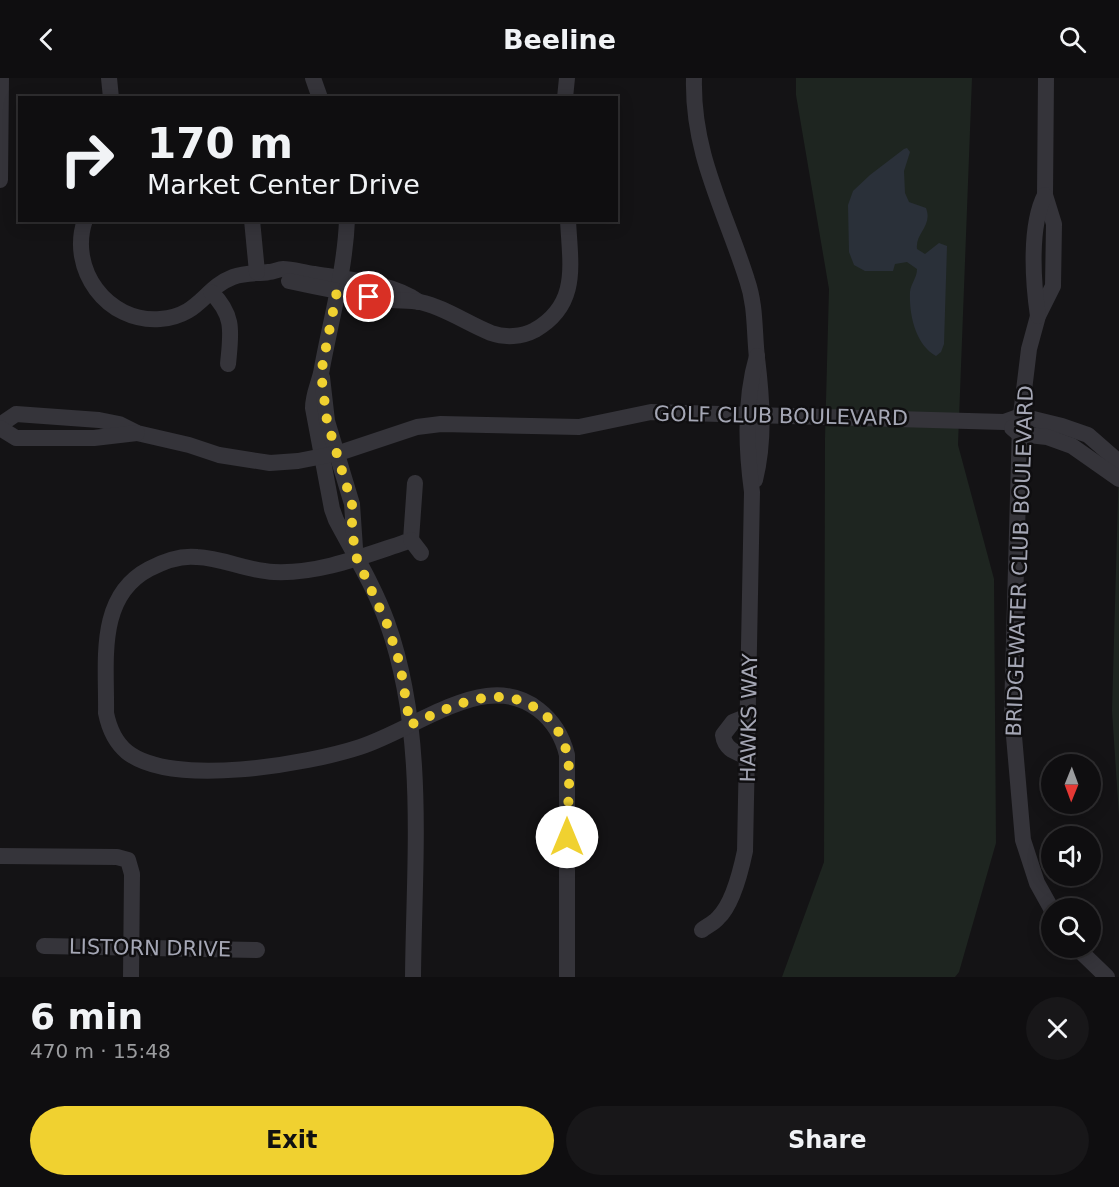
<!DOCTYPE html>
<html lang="en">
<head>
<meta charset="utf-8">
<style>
  body { margin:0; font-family:"DejaVu Sans",sans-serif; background:#181719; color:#f1f3f6; height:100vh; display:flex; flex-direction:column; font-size:22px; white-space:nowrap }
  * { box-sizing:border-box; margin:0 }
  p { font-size:20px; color:#9b9c9f }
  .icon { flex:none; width:33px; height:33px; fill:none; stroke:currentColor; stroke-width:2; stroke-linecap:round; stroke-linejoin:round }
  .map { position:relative; height:899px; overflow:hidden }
  .side { display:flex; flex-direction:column; background:#0f0e10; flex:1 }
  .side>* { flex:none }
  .banner { position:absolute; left:18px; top:18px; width:600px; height:126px; border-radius:0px; box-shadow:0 3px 15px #0003,0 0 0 2px #2f2e30; background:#0f0e10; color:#f1f3f6; overflow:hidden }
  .needle { width:39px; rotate:181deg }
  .tools { position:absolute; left:1041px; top:676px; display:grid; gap:12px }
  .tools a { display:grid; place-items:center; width:60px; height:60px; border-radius:50%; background:#0f0e10; box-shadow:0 3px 15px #0003,0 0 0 2px #2f2e30; font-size:30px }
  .pin { position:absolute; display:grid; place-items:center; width:51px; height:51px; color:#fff; margin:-26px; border:3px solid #fff; border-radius:50%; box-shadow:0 2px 6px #0007 }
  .me { position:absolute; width:66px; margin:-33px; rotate:0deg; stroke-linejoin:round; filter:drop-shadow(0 0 4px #0008) }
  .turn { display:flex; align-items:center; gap:21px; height:126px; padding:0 30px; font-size:27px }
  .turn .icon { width:78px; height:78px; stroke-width:2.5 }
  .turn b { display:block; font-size:42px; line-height:51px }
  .round { display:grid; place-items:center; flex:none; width:63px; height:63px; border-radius:32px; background:#181719 }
  .summary { display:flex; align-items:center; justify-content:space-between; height:102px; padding:0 30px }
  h1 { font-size:36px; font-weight:600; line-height:45px }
  .primary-button { display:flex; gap:12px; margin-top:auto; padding:12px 30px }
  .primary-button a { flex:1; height:69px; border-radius:36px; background:#f0d130; color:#111; font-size:24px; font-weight:600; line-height:69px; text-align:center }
  .primary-button a+a { background:#181719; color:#f1f3f6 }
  header { display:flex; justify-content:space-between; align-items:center; height:78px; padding:0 30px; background:#0f0e10; font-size:27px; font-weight:600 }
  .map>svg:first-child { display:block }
</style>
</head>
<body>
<header><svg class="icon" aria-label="back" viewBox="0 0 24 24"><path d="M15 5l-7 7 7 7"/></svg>Beeline<svg class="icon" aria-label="search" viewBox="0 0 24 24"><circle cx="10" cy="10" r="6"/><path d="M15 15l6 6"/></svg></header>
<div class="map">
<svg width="1119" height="899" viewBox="0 0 1119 899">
  <rect width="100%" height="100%" fill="#141315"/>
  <g fill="#1e2520">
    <path d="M796,0H972L958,367L994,501L996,765L959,894L955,899H782L824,784L825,360L829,211L796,17Z"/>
    <path d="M1119,385V738L1112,633Z"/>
  </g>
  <path fill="#2a3039" d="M904,71L907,70L910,74L904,93L905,115L909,124L926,130C933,148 915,155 917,171L925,176L939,165L947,168L944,266L941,274L936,278C915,266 909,236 910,214C911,205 917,200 917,191L907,184L895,186L893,193H865L854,187L849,174L848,127L853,113L870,97Z"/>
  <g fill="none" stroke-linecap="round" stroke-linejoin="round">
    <g stroke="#35343a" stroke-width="16">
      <path d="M109,0L111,20"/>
      <path d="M313,0L320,20"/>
      <path d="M694,0C692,76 725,132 747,202C756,228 754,253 757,280C762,321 765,362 755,402"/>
      <path d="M1046,0L1045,117L1054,146L1053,208L1038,238L1029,271L1020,345L1012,635L1023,762L1037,805L1052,832"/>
      <path d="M565,20L567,0"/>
      <path d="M0,102L1,0"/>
      <path d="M85,142C68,191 107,245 160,241C200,238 204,210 233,199C246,194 257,196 269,194C274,194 278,191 283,191C293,191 304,195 314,196C348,202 391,204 419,224"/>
      <path d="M252,142L257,194"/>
      <path d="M347,142C345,192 331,241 322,290C320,304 313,315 313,330L332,431L336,442C354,476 374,508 387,544C427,656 414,782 413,899"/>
      <path d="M289,203C321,210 352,216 383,221C395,223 408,222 420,224C444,229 468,246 491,255C505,260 522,259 535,252C580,226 570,186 568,142"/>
      <path d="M211,214C235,238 231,254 228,286"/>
      <path d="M1038,238C1033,204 1029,148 1045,117"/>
      <path d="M322,299L327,343L352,426L355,470"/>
      <path d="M0,347L16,336L99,342L119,346L137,355L189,367L219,377L270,385L298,383L339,375L417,349L441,346L579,349L651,334L1004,344L1021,338L1062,348L1088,357L1119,384"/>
      <path d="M0,350L16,360H94L137,355"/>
      <path d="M1012,350L1019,356L1047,359L1072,368L1119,401"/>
      <path d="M415,405L411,462L403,465C361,479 318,496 274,494C247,493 223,480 197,479C180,477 164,483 149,491C96,519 107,584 106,635C109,650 115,664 127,674C172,710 308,686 360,669C400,656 446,623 487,618C527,613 558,640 567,677V899"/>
      <path d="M411,462L421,475"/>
      <path d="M748,679C736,674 725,672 723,657L733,644L748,638"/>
      <path d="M0,778L117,779L128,782L132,796L131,899"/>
      <path d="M702,852C707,848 714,845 718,840C732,827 741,792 745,773L752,414C746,370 744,322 757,278"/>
      <path d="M44,868L257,872"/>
      <path d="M1077,870L1107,899"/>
    </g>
  </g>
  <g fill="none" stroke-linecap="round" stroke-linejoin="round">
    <path stroke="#f0d130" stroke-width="10" stroke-dasharray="0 18" d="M369,219L337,213L321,295L327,343L352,426V454L357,481L387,546L400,586L410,647C453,628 501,601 544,636C557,647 565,664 568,680C571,705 567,733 567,759"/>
  </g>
  <g text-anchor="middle" stroke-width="5" stroke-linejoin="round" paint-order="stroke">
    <g font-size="21" fill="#a5a7b5" stroke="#0f0e10">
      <text transform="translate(781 338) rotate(1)" y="7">GOLF CLUB BOULEVARD</text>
      <text transform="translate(1020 483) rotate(-88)" y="7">BRIDGEWATER CLUB BOULEVARD</text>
      <text transform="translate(749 640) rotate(-89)" y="7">HAWKS WAY</text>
      <text transform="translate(150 870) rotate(1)" y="7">LISTORN DRIVE</text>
    </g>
  </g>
</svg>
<div class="tools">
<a><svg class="needle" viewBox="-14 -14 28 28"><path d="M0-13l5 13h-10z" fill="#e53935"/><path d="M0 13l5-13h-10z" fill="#9b9c9f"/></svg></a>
<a><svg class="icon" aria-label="sound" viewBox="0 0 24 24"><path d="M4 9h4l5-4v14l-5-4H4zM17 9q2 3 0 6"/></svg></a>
<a><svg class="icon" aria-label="search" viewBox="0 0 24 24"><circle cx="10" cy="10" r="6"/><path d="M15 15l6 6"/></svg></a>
</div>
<div class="pin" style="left:369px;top:219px;background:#d93025"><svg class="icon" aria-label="arrive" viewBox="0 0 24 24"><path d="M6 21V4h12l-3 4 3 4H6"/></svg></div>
<svg class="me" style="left:567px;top:759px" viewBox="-20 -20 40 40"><circle r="19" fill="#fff"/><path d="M0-13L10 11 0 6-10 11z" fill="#f0d130"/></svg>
<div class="banner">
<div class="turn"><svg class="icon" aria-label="right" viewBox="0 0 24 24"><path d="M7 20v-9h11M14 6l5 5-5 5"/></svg><div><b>170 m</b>Market Center Drive</div></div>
</div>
</div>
<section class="side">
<div class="summary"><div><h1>6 min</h1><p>470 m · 15:48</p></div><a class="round"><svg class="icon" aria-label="close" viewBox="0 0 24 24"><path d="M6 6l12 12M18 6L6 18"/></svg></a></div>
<div class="primary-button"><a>Exit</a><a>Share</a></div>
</section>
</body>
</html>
